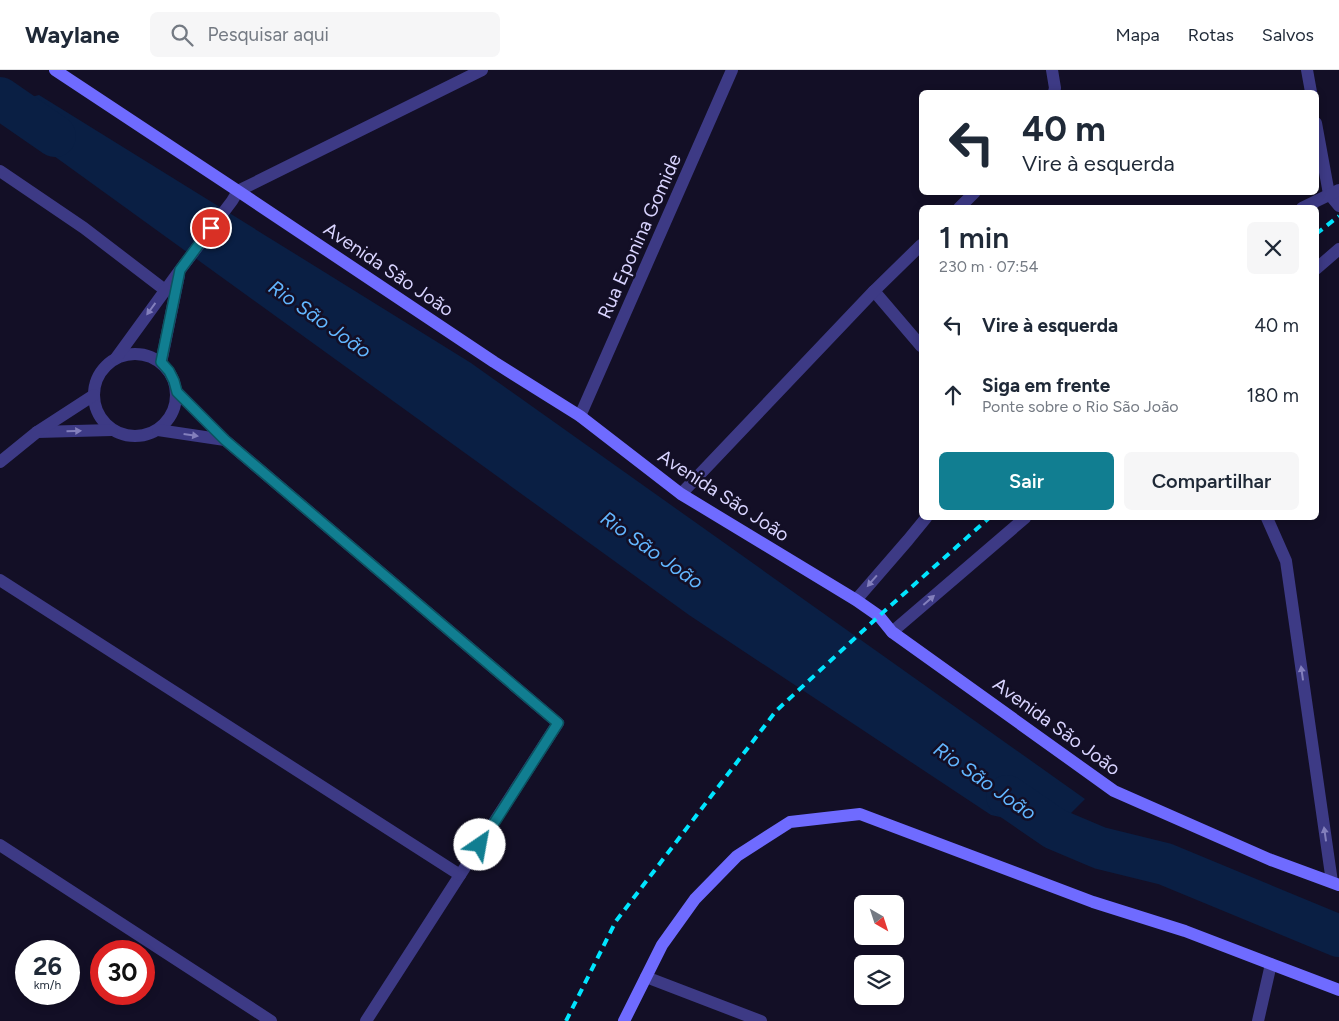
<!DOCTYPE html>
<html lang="pt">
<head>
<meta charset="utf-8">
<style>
  body { margin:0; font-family:Figtree,sans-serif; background:#f6f6f7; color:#1f2937; height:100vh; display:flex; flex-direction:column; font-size:19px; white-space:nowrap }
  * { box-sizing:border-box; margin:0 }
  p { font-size:16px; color:#747a83 }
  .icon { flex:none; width:28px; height:28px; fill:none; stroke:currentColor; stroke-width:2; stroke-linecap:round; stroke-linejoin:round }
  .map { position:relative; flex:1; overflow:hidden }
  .sheet { position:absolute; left:919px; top:135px; width:400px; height:315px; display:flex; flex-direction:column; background:#fff; border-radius:8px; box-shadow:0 2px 8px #0003 }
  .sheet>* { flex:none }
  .hud { position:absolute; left:919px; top:20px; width:400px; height:105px; border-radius:8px; box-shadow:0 2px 8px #0003; background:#fff; color:#1f2937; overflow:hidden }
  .needle { width:32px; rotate:141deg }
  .buttons { position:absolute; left:854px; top:825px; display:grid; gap:10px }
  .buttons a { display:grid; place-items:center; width:50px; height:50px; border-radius:8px; background:#fff; box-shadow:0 2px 8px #0003; font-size:25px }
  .speed { position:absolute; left:15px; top:870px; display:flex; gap:10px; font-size:25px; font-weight:700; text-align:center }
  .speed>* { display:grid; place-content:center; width:65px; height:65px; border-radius:50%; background:#fff; box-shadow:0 2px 8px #0003; line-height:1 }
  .speed small { font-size:12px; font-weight:400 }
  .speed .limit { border:8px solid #d22; background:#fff; color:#111 }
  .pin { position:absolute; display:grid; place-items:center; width:42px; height:42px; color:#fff; margin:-21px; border:2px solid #fff; border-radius:50%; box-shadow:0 1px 5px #0007 }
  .me { position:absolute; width:55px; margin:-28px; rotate:33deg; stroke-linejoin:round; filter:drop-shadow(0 0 4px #0008) }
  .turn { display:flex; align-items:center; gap:18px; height:105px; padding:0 20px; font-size:22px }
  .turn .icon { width:65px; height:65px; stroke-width:2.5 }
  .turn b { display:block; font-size:35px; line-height:42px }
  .round { display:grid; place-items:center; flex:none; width:52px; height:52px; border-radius:8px; background:#f6f6f7 }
  .head { display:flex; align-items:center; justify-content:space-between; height:85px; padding:0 20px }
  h1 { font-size:30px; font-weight:600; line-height:38px }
  .cta { display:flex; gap:10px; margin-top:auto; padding:10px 20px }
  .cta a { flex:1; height:58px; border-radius:8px; background:#117e91; color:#fff; font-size:20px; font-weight:600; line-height:58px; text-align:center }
  .cta a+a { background:#f6f6f7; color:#1f2937 }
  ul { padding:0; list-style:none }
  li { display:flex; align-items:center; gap:15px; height:70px; padding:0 20px }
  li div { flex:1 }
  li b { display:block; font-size:19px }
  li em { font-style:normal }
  header { display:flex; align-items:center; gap:30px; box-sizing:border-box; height:70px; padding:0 25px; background:#fff; border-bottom:1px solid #e0e1e3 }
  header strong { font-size:24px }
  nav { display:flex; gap:28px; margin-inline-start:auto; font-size:18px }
  .search { width:350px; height:45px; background:#f6f6f7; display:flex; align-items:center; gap:12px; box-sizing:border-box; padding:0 18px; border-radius:8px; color:#747a83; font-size:19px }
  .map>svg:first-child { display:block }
</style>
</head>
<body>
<header>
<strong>Waylane</strong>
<div class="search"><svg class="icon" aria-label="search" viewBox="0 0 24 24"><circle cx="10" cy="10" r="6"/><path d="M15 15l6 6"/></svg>Pesquisar aqui</div>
<nav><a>Mapa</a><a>Rotas</a><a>Salvos</a></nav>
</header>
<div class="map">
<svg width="1339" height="951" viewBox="0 0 1339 951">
  <rect width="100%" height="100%" fill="#130f26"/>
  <path fill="#0a1f44" d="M39,25L471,293L1085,729L1055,759L991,745L689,545L25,65L8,33Z"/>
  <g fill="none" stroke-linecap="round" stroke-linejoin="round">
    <g stroke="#0a1f44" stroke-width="42">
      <path d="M0,28L55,66"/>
      <path d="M1007,726L1055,759L1100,778L1165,794L1339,866"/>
    </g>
    <g stroke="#3d3a85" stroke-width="12">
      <path d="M1052,0L1055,18L1054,22"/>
      <path d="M1307,0L1311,22"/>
      <path d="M1316,53L1329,124L1339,136"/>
      <path d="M0,101L84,158L165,220"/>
      <path d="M959,138L975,122"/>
      <path d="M1302,138L1339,120"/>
      <path d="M1316,199L1339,179"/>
      <path d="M874,221L921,276"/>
      <circle cx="135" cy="325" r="41"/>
      <path d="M116,288L180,200L232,131L238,121L482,0"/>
      <path d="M161,293L179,205"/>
      <path d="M177,322L225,370L558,653L366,951"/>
      <path d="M580,346L732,0"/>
      <path d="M158,360L225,370"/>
      <path d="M37,362L112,360"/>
      <path d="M0,392L37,362L94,325"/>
      <path d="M681,424L874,221L921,175"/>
      <path d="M1267,448L1286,491L1332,812"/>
      <path d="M0,510L460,805"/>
      <path d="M856,530L908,470L926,448"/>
      <path d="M892,562L1025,448"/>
      <path d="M0,775L271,951"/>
      <path d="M646,907L761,951"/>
      <path d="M1258,951L1271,894"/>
    </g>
    <g stroke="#6f6bff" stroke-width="12">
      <path d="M55,0L238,121L494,292L580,346L681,424L856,530L879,546L892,562L1114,721L1271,790L1339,815"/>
      <path d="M624,951L662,875L695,829L737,786L790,752L860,744L1093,832L1185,861L1339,920"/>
    </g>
    <g stroke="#00e5ff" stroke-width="4" stroke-dasharray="8 6" stroke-linecap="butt">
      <path d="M1316,164L1339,146"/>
      <path d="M566,951L616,851L776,641L879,546L989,448"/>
    </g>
  </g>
  <defs><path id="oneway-solid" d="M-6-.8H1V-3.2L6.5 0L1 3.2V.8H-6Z" transform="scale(1.25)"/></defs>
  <g fill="#837fbc">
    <use href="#oneway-solid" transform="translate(151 239) rotate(126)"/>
    <use href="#oneway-solid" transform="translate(74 361) rotate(-2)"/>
    <use href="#oneway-solid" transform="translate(191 365) rotate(8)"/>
    <use href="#oneway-solid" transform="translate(872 511) rotate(131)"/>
    <use href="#oneway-solid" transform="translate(929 530) rotate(-41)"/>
    <use href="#oneway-solid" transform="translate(1302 603) rotate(-98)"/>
    <use href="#oneway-solid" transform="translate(1325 764) rotate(-98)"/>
  </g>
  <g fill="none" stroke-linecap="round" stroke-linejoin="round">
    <g stroke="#0b525e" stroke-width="12">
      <path id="route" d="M211,158L180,200L161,292L169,301L174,311L177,322L225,370L558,653L480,775"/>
    </g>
    <use href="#route" stroke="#117e91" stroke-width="9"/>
  </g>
  <g text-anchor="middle" stroke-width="5" stroke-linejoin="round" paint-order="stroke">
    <g font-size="19" fill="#d9d4ff" stroke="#130f26">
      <text transform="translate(639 166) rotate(-66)" y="7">Rua Eponina Gomide</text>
      <text transform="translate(389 199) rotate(34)" y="7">Avenida São João</text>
      <text transform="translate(724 425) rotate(33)" y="7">Avenida São João</text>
      <text transform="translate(1057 656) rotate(36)" y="7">Avenida São João</text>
    </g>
    <g font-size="20" font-style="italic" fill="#62b6ff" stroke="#130f26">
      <text transform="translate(320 249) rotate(35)" y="7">Rio São João</text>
      <text transform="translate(652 480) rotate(35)" y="7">Rio São João</text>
      <text transform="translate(985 711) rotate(35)" y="7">Rio São João</text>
    </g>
  </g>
</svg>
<div class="buttons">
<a><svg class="needle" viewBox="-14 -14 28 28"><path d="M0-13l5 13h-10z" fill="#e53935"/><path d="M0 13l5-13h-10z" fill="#747a83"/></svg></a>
<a><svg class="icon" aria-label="layers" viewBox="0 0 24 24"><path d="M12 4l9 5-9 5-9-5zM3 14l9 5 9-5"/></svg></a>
</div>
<div class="speed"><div>26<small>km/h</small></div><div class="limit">30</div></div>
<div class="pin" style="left:211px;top:158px;background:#d93025"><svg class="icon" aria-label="arrive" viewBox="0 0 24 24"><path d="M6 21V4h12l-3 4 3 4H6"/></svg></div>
<svg class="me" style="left:480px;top:775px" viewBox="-20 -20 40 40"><circle r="19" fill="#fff"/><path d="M0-13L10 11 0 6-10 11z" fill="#117e91"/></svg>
<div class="hud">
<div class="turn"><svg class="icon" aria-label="left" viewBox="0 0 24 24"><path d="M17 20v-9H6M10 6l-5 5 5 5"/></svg><div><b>40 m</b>Vire à esquerda</div></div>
</div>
<section class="sheet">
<div class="head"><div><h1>1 min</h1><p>230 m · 07:54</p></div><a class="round"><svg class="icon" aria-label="close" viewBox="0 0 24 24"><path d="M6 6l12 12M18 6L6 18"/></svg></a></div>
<ul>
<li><svg class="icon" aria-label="left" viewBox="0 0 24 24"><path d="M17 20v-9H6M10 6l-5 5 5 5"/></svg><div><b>Vire à esquerda</b></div><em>40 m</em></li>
<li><svg class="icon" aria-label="ahead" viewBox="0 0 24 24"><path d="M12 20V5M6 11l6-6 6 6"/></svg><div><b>Siga em frente</b><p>Ponte sobre o Rio São João</p></div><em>180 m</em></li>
</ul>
<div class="cta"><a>Sair</a><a>Compartilhar</a></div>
</section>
</div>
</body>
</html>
